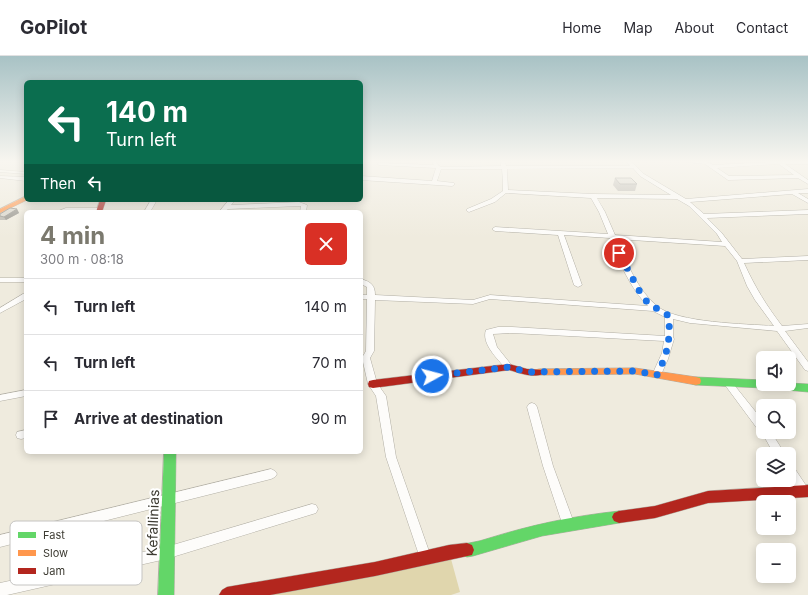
<!DOCTYPE html>
<html lang="en">
<head>
<meta charset="utf-8">
<style>
  body { margin:0; font-family:Inter,sans-serif; background:#f2f2f3; color:#2b2b33; height:100vh; display:flex; flex-direction:column; font-size:15px; white-space:nowrap }
  * { box-sizing:border-box; margin:0 }
  p { font-size:13px; color:#7c7c81 }
  .icon { flex:none; width:22px; height:22px; fill:none; stroke:currentColor; stroke-width:2; stroke-linecap:round; stroke-linejoin:round }
  .map { position:relative; flex:1; overflow:hidden }
  .side { position:absolute; left:24px; top:154px; width:339px; height:244px; display:flex; flex-direction:column; background:#fff; border-radius:6px; box-shadow:0 2px 10px #0003 }
  .side>* { flex:none }
  .hud { position:absolute; left:24px; top:24px; width:339px; height:122px; border-radius:6px; box-shadow:0 2px 10px #0003; background:#0b6e4f; color:#fff; overflow:hidden }
  .tools { position:absolute; left:756px; top:295px; display:grid; gap:8px }
  .tools a { display:grid; place-items:center; width:40px; height:40px; border-radius:6px; background:#fff; box-shadow:0 2px 10px #0003; font-size:20px }
  .pin { position:absolute; display:grid; place-items:center; width:34px; height:34px; color:#fff; margin:-17px; border:2px solid #fff; border-radius:50%; box-shadow:0 1px 4px #0007 }
  .me { position:absolute; width:44px; margin:-22px; rotate:83deg; stroke-linejoin:round; filter:drop-shadow(0 0 3px #0008) }
  .turn { display:flex; align-items:center; gap:14px; height:84px; padding:0 16px; font-size:18px }
  .turn .icon { width:52px; height:52px; stroke-width:2.5 }
  .turn b { display:block; font-size:28px; line-height:34px }
  .then { display:flex; align-items:center; height:38px; padding:0 16px; background:#0003; gap:8px; font-size:15px }
  .round { display:grid; place-items:center; flex:none; width:42px; height:42px; border-radius:6px; background:#f2f2f3 }
  .overview { display:flex; align-items:center; justify-content:space-between; height:68px; padding:0 16px }
  h1 { font-size:24px; font-weight:700; line-height:30px; color:#7b796e }
  ul { padding:0; list-style:none }
  li { display:flex; align-items:center; gap:12px; height:56px; padding:0 16px; border-top:1px solid #e1e1e2 }
  li div { flex:1 }
  li b { display:block; font-size:15px }
  li em { font-style:normal }
  header { display:flex; align-items:center; gap:24px; box-sizing:border-box; height:56px; padding:0 20px; background:#fff; border-bottom:1px solid #e1e1e2 }
  header strong { font-size:19px }
  nav { display:flex; gap:22px; margin-inline-start:auto; font-size:14px }
  .map>svg:first-child { display:block }
</style>
</head>
<body>
<header>
<strong>GoPilot</strong>
<nav><a>Home</a><a>Map</a><a>About</a><a>Contact</a></nav>
</header>
<div class="map">
<svg width="808" height="539" viewBox="0 0 808 539">
  <rect width="100%" height="100%" fill="#efebde"/>
  <path fill="#e0d6ad" d="M451,503L460,536L451,539H264Z"/>
  <g fill="none" stroke-linecap="round" stroke-linejoin="round">
    <g stroke="#b1aea4" stroke-width="1">
      <g id="street">
        <path d="M432,106H436L439,110L442,111L501,110V106H505L506,110H630L627,106H632L644,118L686,143L808,133V137H798L808,143V147L792,138L690,146L704,158L808,154V158L707,162L721,176L742,203L808,200V204L744,207C755,231 766,249 782,270L808,268V272L785,275L808,306V315L805,314L777,275L690,267L673,263V281L674,283L668,303L660,321H654L652,319L662,297L664,285L512,277L493,278L497,291L513,311L512,313H506C498,303 481,288 486,274L498,271H512L665,280V261L653,255L490,243L473,248L375,244L374,295L370,302L377,327L386,340L396,401L431,501L429,505L425,507L421,505L386,401L376,340L368,328L363,306H361V300H363L366,295L367,243H361V239H367V231L361,228V223C371,226 375,229 375,239L473,244L490,239L648,250C630,232 619,206 610,182L564,179L582,229L578,231L574,229L558,179L495,175L492,173L495,171L608,178L599,156L591,142L506,137L495,146L469,156L467,155V153L491,143L503,135V126L502,113H441L437,125L454,127V129L452,130L361,124V120L432,125L436,112L379,109L377,108L379,107L434,109ZM633,112L640,120L671,139L593,138L508,134L507,113ZM597,142L677,143L689,150L717,178L722,186L615,179L605,156ZM616,183L725,190L737,205L747,230L755,244L774,270C746,268 677,267 657,250C638,235 626,205 616,183Z"/>
        <path d="M687,106H708L713,109L770,106H808V108H785L808,124V128L798,122L728,124L705,108ZM779,108L794,119L729,120L717,112Z"/>
        <path d="M0,114L26,116V118L0,116Z"/>
        <path d="M0,120L26,121V125L0,122Z"/>
        <path d="M151,144H157L150,156H144Z"/>
        <path d="M229,144H235L231,149L299,146L307,149L306,156H300L301,150H299L228,153L225,156H219Z"/>
        <path d="M66,152H100L103,154L100,156H56Z"/>
        <rect x="0" y="222" width="26" height="4"/>
        <path d="M23,238H26V243L0,257V252Z"/>
        <path d="M728,324L731,325L763,365V376H771L785,398H774L761,375H759L725,329L723,327L725,325Z"/>
        <path d="M26,334V340L0,345V339Z"/>
        <path d="M532,347L535,348L537,351L553,410L574,467L572,471L568,473L564,471L562,467L543,410L527,351L529,348Z"/>
        <path d="M26,374V382L21,383L17,382L16,379L17,376Z"/>
        <path d="M789,408L793,410L807,431V439L803,440L799,439L789,422Z"/>
        <path d="M271,413L275,415L277,418L275,421L271,423L0,491V479Z"/>
        <path d="M312,448L316,449L318,453L316,457L166,503L7,539H0V527L166,491Z"/>
      </g>
    </g>
    <g stroke="#b1aea4" stroke-width="1">
      <g id="fast">
        <path d="M696,321L763,324V328H789V327L808,328V336L764,332L696,329L692,328L691,325L692,322Z"/>
        <path d="M164,396H176L174,539H158Z"/>
        <path d="M619,455L624,457L626,461L624,465L619,467L542,480L473,500L467,501L462,499L460,494L462,489C470,486 478,486 486,483C531,469 572,460 619,455Z"/>
      </g>
    </g>
    <g stroke="#b1aea4" stroke-width="1">
      <g id="slow">
        <path d="M26,140L27,144L0,157V153Z"/>
        <path d="M635,312L696,321L700,322L701,325L700,328L696,329L635,318L539,319L535,318L534,316L535,314L539,313Z"/>
      </g>
    </g>
    <g stroke="#b1aea4" stroke-width="1">
      <g id="jam">
        <path d="M100,144H106L102,156H96Z"/>
        <path d="M509,308L527,313L543,314L544,316L543,318C531,322 520,317 509,314L373,332L369,331L368,328L369,325L373,324Z"/>
        <path d="M808,429V441L708,447L655,462L619,467L614,465L612,461L614,457L619,455L655,450L708,435Z"/>
        <path d="M467,487L472,489L474,494L472,499L375,520L270,539H219L222,534L227,531L375,506L449,489Z"/>
      </g>
    </g>
    <use href="#street" fill="#fdfcfa" fill-rule="evenodd"/>
    <use href="#fast" fill="#63d668" fill-rule="evenodd"/>
    <use href="#slow" fill="#ff974d" fill-rule="evenodd"/>
    <use href="#jam" fill="#b3261e" fill-rule="evenodd"/>
  </g>
  <g fill="#b9b6ae">
    <path d="M615,122L637,128L635,135H618L613,129Z"/>
    <path d="M17,153L19,157L6,164H0V158Z"/>
  </g>
  <path fill="#96948d" d="M17,153L19,157L6,164L4,161Z"/>
  <g fill="#d7d4ca" stroke="#96948d">
    <path d="M615,122H631L637,128H620Z"/>
    <path d="M10,152L17,153L4,161L0,160V158Z"/>
  </g>
  <linearGradient id="sky" x2="0" y2="1"><stop stop-color="#a8c2c5"/><stop offset="0.58" stop-color="#f8f6f0"/><stop offset="1" stop-color="#f8f6f0" stop-opacity="0"/></linearGradient>
  <rect width="808" height="182" fill="url(#sky)"/>
  <g fill="none" stroke-linecap="round" stroke-linejoin="round">
    <path stroke="#1a73e8" stroke-width="7" stroke-dasharray="0 12.6" d="M432,320L509,311L527,316L635,315L657,319C668,296 670,286 669,260L648,247L641,238L619,197"/>
  </g>
  <g text-anchor="middle" stroke-width="4" stroke-linejoin="round" paint-order="stroke">
    <g font-size="14" fill="#3d3b32" stroke="#fff">
      <text transform="translate(153 467) rotate(-88)" y="5">Kefallinias</text>
    </g>
  </g>
  <rect x="10" y="465" width="132" height="64" rx="6" fill="#fff" stroke="#c5c4c2" stroke-width="1"/>
  <rect x="18" y="476" width="18" height="6" fill="#63d668"/>
  <rect x="18" y="494" width="18" height="6" fill="#ff974d"/>
  <rect x="18" y="512" width="18" height="6" fill="#b3261e"/>
  <g font-size="11" fill="#3d3b32">
    <text x="43" y="483">Fast</text>
    <text x="43" y="501">Slow</text>
    <text x="43" y="519">Jam</text>
  </g>
</svg>
<div class="tools">
<a><svg class="icon" aria-label="sound" viewBox="0 0 24 24"><path d="M4 9h4l5-4v14l-5-4H4zM17 9q2 3 0 6"/></svg></a>
<a><svg class="icon" aria-label="search" viewBox="0 0 24 24"><circle cx="10" cy="10" r="6"/><path d="M15 15l6 6"/></svg></a>
<a><svg class="icon" aria-label="layers" viewBox="0 0 24 24"><path d="M12 4l9 5-9 5-9-5zM3 14l9 5 9-5"/></svg></a>
<a>+</a>
<a>−</a>
</div>
<div class="pin" style="left:619px;top:197px;background:#d93025"><svg class="icon" aria-label="arrive" viewBox="0 0 24 24"><path d="M6 21V4h12l-3 4 3 4H6"/></svg></div>
<svg class="me" style="left:432px;top:320px" viewBox="-20 -20 40 40"><circle r="17" fill="#1a73e8" stroke="#fff" stroke-width="3"/><path d="M0-11L8 9 0 5-8 9z" fill="#fff"/></svg>
<div class="hud">
<div class="turn"><svg class="icon" aria-label="left" viewBox="0 0 24 24"><path d="M17 20v-9H6M10 6l-5 5 5 5"/></svg><div><b>140 m</b>Turn left</div></div>
<div class="then">Then<svg class="icon" aria-label="left" viewBox="0 0 24 24"><path d="M17 20v-9H6M10 6l-5 5 5 5"/></svg></div>
</div>
<section class="side">
<div class="overview"><div><h1>4 min</h1><p>300 m · 08:18</p></div><a class="round" style="background:#d93025;color:#fff"><svg class="icon" aria-label="close" viewBox="0 0 24 24"><path d="M6 6l12 12M18 6L6 18"/></svg></a></div>
<ul>
<li><svg class="icon" aria-label="left" viewBox="0 0 24 24"><path d="M17 20v-9H6M10 6l-5 5 5 5"/></svg><div><b>Turn left</b></div><em>140 m</em></li>
<li><svg class="icon" aria-label="left" viewBox="0 0 24 24"><path d="M17 20v-9H6M10 6l-5 5 5 5"/></svg><div><b>Turn left</b></div><em>70 m</em></li>
<li><svg class="icon" aria-label="arrive" viewBox="0 0 24 24"><path d="M6 21V4h12l-3 4 3 4H6"/></svg><div><b>Arrive at destination</b></div><em>90 m</em></li>
</ul>
</section>
</div>
</body>
</html>
